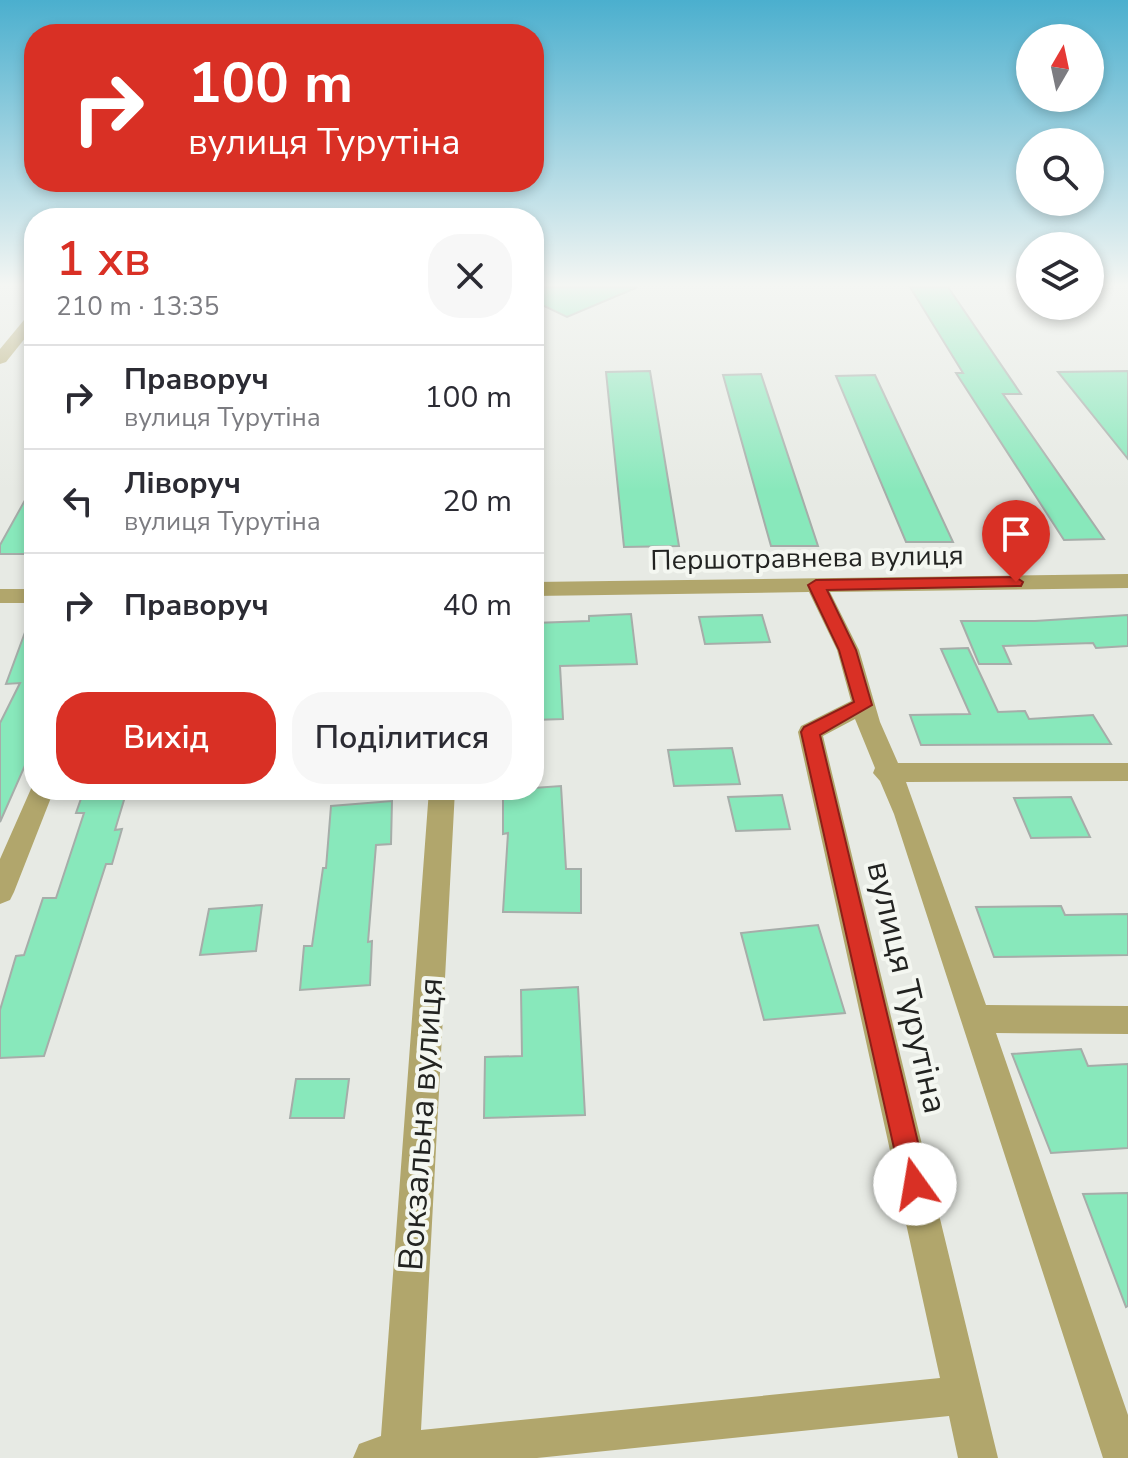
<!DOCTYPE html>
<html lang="uk">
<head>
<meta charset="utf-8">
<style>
  body { margin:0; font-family:"Nunito Sans",sans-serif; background:#f7f7f7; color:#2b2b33; height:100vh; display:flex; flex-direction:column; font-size:30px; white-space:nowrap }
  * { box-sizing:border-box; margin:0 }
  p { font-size:26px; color:#7c7c81 }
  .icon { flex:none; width:44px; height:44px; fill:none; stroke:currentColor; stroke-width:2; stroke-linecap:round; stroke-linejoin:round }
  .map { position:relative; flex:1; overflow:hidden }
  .panel { position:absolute; left:24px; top:208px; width:520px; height:592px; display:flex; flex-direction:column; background:#fff; border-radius:32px; box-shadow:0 4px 12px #0003 }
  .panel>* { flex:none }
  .guide { position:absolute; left:24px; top:24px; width:520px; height:168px; border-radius:32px; box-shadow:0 4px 12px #0003; background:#d93025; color:#fff; overflow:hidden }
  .needle { width:52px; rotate:9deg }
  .controls { position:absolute; left:1016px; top:24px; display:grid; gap:16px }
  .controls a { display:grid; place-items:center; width:88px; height:88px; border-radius:50%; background:#fff; box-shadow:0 4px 12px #0003; font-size:40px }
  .pin { position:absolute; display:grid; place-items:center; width:68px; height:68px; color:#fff; margin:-82px -34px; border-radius:50% 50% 50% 0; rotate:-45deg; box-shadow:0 0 8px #0007 }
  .pin .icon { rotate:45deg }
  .me { position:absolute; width:88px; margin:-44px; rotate:347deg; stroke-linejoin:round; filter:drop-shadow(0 0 6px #0008) }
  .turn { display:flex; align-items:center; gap:28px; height:168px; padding:0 32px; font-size:36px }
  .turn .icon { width:104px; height:104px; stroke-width:2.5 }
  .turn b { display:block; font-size:56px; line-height:68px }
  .round { display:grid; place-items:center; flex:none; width:84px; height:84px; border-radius:32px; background:#f7f7f7 }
  .summary { display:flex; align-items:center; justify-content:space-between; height:136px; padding:0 32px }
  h1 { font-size:48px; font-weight:600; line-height:60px; color:#d93025 }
  .cta { display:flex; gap:16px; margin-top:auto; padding:16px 32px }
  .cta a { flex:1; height:92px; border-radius:32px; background:#d93025; color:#fff; font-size:32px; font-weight:600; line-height:92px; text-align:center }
  .cta a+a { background:#f7f7f7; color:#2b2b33 }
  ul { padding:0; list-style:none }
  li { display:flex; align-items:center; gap:24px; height:104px; padding:0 32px; border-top:2px solid #e1e1e2 }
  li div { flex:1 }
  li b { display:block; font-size:30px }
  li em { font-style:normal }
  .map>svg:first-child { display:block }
</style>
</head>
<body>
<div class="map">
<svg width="1128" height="1458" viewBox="0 0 1128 1458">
  <rect width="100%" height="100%" fill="#e7eae4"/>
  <g fill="#88e8bb" stroke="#a6ada9" stroke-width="2">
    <path d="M534,287H638L567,317L534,301Z"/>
    <path d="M910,287H948L1021,394H1003L1104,539L1064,540L956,373H963Z"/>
    <path d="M650,371L679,546L624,547L606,372Z"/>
    <path d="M1128,371V459L1058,372Z"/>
    <path d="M761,374L818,546H771L723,375Z"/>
    <path d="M875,375L953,542H906L836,376Z"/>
    <path d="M34,484V554H0V545Z"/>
    <path d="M631,614L637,664L560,666L563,719L534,720V623L589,621V616Z"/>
    <path d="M762,615L770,642L705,644L699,617Z"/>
    <path d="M1128,615V646L1096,648L1093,643L1003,646L1011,664H979L961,621H1035Z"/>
    <path d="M31,616L34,745L0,822V723L20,683L6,684Z"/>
    <path d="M968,648L998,712L1025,711L1029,719L1093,715L1111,744L921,745L910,715L970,714L941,649Z"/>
    <path d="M732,748L740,784L674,786L668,750Z"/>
    <path d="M561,786L566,869H581V913L503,912L508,833L503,834V790Z"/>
    <path d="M84,790H127L115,830L122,829L112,864H106L44,1056L0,1058V1010L16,956L24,955L43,898H56L84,813H76Z"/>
    <path d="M782,795L790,829L736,831L728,797Z"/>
    <path d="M1071,797L1090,837L1031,838L1014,798Z"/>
    <path d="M392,801L391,844L376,845L368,942L372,941L370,985L300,990L304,946H312L323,868H326L331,806Z"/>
    <path d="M262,905L256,951L200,955L209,909Z"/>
    <path d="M1061,906L1065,915L1128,914V955L994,957L976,907Z"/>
    <path d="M818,925L845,1013L764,1020L741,933Z"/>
    <path d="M578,987L585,1115L484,1118L485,1057L522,1056L521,990Z"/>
    <path d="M1081,1049L1088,1066L1128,1064V1148L1051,1153L1012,1054Z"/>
    <path d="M296,1079H349L344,1118H290Z"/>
    <path d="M1128,1193V1306L1126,1307L1083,1194Z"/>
  </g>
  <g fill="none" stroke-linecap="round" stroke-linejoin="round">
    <g fill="#b1a66c" fill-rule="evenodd">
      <path d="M34,313V327L6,362L0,364V349L29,314Z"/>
      <path d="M1128,574V588L830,592L859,650L880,722L898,763H1128V781L906,782L986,1005L1128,1006V1034L996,1033L1128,1415V1458H1103L894,814L880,781L873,773L875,768L855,719L823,736L998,1458H958L949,1416L537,1458H353L359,1444L381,1436L429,790H455L421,1430L940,1378L798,732L801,726L851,701L837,650L809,592L534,596V582Z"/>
      <rect x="0" y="589" width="34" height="14"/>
      <path d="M34,782V790H54L14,892L10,900L0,904V859Z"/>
    </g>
  </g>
  <linearGradient id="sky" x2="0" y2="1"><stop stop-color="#4bafce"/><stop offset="0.58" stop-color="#f4f6f3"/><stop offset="1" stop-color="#f4f6f3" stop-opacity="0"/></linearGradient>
  <rect width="1128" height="491" fill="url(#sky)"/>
  <path fill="#d93025" stroke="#8d1f18" stroke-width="2" d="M1016,577L1023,582L1021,586L827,590L856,650L872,705L820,735L928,1184L924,1193L915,1197L906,1193L902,1184L801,732L804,727L854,702L839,650L808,585L816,580Z"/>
  <g text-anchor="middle" stroke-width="8" stroke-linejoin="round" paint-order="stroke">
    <g font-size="28" fill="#222321" stroke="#f4f7f1">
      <text transform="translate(807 557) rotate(-1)" y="10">Першотравнева вулиця</text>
    </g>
    <g font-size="34" fill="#222321" stroke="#f4f7f1">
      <text transform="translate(908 987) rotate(77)" y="12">вулиця Турутіна</text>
      <text transform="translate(420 1124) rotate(-86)" y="12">Вокзальна вулиця</text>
    </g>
  </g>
</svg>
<div class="controls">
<a><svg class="needle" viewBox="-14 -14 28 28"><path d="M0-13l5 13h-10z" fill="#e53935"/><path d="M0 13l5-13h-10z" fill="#7c7c81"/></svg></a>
<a><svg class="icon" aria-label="search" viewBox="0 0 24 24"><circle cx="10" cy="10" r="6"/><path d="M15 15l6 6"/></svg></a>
<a><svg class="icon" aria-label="layers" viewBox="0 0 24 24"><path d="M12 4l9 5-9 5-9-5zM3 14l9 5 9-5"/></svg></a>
</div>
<div class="pin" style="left:1016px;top:582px;background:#d93025"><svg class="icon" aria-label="arrive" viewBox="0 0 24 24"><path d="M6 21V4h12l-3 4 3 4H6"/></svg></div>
<svg class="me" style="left:915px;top:1184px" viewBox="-20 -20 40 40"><circle r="19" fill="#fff"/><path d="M0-13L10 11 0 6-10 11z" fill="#d93025"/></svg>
<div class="guide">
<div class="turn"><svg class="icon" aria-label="right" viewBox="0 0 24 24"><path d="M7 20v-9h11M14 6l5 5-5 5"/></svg><div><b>100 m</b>вулиця Турутіна</div></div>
</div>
<section class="panel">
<div class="summary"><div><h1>1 хв</h1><p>210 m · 13:35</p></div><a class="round"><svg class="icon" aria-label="close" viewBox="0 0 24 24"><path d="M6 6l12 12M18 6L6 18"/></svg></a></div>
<ul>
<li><svg class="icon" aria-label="right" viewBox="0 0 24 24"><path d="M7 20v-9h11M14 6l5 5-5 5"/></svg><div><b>Праворуч</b><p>вулиця Турутіна</p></div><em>100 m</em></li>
<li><svg class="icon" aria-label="left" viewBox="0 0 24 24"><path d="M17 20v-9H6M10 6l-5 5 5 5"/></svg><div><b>Ліворуч</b><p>вулиця Турутіна</p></div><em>20 m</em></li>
<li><svg class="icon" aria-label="right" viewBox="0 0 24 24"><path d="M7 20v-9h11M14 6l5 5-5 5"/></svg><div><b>Праворуч</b></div><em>40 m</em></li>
</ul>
<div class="cta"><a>Вихід</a><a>Поділитися</a></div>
</section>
</div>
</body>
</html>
